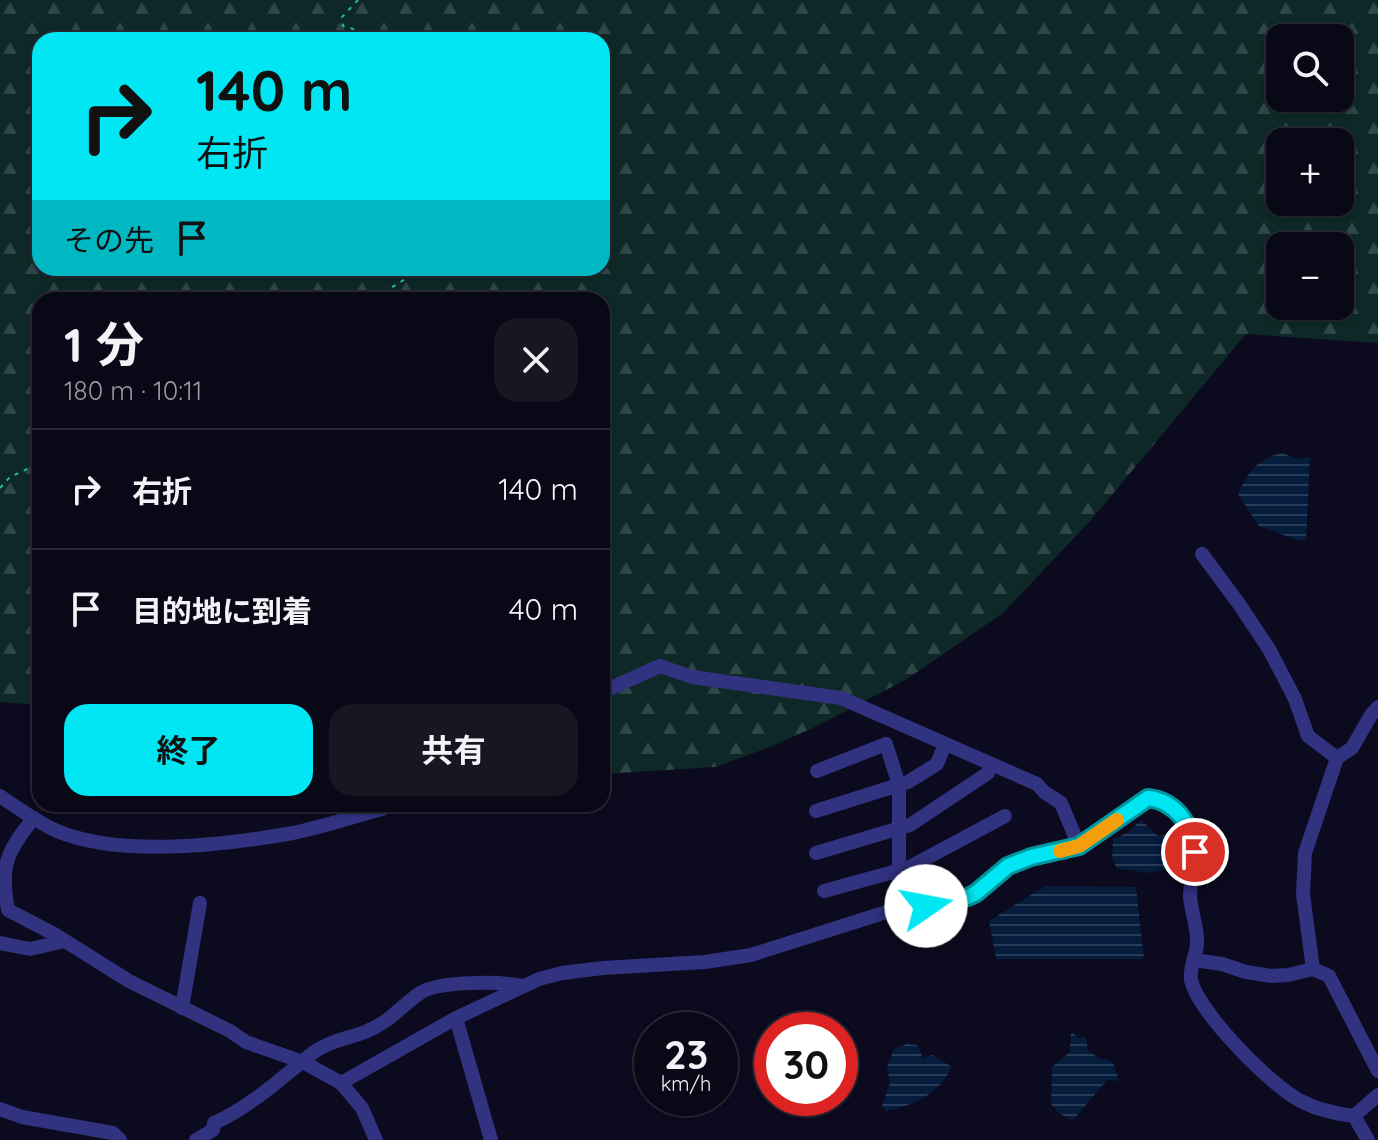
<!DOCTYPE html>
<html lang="ja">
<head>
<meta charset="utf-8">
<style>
  body { margin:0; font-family:Quicksand,"Noto Sans JP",sans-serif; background:#171623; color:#f1f3f6; height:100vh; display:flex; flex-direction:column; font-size:30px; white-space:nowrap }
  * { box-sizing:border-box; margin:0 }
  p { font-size:26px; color:#999aa1 }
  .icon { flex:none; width:44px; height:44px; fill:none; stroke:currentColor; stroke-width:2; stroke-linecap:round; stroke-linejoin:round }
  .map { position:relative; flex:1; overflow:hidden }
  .drawer { position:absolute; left:32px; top:292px; width:578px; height:520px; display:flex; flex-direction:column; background:#090816; border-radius:24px; box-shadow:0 2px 6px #0004,0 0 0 2px #292935 }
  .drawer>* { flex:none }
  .hud { position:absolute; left:32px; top:32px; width:578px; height:244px; border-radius:24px; box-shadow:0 2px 6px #0004,0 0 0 2px #292935; background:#00e6f2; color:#111; overflow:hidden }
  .controls { position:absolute; left:1266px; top:24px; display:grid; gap:16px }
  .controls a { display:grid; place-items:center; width:88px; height:88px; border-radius:16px; background:#090816; box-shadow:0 2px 6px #0004,0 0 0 2px #292935; font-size:40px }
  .speed { position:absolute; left:634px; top:1012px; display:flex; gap:16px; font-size:40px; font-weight:700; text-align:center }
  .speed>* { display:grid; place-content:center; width:104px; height:104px; border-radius:50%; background:#090816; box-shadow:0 2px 6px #0004,0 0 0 2px #292935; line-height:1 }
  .speed small { font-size:20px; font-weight:400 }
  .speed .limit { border:12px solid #d22; background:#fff; color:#111 }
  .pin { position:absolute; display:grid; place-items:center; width:68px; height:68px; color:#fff; margin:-34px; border:4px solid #fff; border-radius:50%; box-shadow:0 2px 8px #0007 }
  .me { position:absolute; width:88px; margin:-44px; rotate:78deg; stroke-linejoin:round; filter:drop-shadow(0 0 6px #0008) }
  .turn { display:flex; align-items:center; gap:28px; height:168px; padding:0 32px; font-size:36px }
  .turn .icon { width:104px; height:104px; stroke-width:2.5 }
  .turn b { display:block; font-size:56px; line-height:68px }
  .then { display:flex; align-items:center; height:76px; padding:0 32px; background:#0003; gap:16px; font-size:30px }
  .round { display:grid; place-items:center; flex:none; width:84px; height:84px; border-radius:24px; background:#171623 }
  .summary { display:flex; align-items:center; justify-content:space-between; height:136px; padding:0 32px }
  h1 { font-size:48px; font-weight:700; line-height:60px }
  .primary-button { display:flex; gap:16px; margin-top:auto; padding:16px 32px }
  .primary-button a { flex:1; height:92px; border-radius:24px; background:#00e6f2; color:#111; font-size:32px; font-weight:700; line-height:92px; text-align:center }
  .primary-button a+a { background:#171623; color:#f1f3f6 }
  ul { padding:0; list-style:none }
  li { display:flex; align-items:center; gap:24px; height:120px; padding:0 32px; border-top:2px solid #292935 }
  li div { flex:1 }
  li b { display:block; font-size:30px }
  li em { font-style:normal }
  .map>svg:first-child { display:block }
</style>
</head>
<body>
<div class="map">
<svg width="1378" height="1140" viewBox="0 0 1378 1140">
  <defs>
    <pattern id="forest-firs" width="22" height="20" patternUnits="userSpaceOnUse" patternTransform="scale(2)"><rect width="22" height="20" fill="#0d2826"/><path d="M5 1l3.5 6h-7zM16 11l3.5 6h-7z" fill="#2f4647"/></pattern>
    <pattern id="water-rules" width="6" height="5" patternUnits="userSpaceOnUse" patternTransform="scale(2)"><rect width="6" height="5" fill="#051c3c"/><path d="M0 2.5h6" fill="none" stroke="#283c59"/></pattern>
  </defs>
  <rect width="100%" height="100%" fill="#0c0a1e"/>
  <path fill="url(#forest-firs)" fill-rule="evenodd" d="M0,0H1378V343L1246,334L1091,520L1003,613L907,679L815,727L765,749L715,767L602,774V300H40V705L0,702ZM1280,38H1340V98H1280ZM40,40H602V268H40ZM1280,142H1340V202H1280ZM1280,246H1340V306H1280Z"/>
  <g fill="url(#water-rules)">
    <path d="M1281,453L1299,459L1310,457L1306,541L1297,540L1259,526L1238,494C1249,471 1256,460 1281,453Z"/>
    <path d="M1141,820L1158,836L1170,834L1189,847L1187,867L1145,873L1117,868L1112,859L1113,839L1127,833Z"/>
    <path d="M1045,886L1136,887L1144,959H996L989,921Z"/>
    <path d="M1071,1031L1078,1038L1086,1036L1088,1051L1099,1058L1113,1062L1119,1081L1107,1080L1073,1120L1060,1114L1051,1104L1052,1067L1070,1052Z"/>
    <path d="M907,1044L917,1045L923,1058L933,1055L952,1067C939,1094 915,1105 886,1111L882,1106L890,1083L887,1067L894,1049Z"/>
  </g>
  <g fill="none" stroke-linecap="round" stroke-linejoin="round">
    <g stroke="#24b6a6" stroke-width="2" stroke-dasharray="4 6" stroke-linecap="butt">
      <path d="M358,0L342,17L343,26L371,34L376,40"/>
      <path d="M365,300L386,291L423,268"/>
      <path d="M0,488L10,477L40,463"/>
    </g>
    <g stroke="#313280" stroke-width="14">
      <path d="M1202,554L1239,604L1269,649L1295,699L1308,736L1337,758"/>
      <path d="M602,692L660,666L692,677L841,698L1037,784L1044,792L1061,803L1079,846"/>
      <path d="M817,771L886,744L899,785V908"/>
      <path d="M0,796C18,808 37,822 57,831C122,858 225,845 293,833C323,827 352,817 382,809L394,804"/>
      <path d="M816,811L908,782L937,764L945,744"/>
      <path d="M34,818C6,852 0,866 8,910L54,934L129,981L230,1031L246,1042L303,1062L341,1083L456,1018L539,979L562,973L603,968L705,962L751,955L899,908L926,906L968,897L976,893L1008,866L1031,857L1079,846L1148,798C1162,799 1170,804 1179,814C1195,834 1196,846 1193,871C1192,879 1190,888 1190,896C1191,912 1198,928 1197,944C1196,956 1189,969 1191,980C1198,1012 1272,1087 1301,1101C1316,1109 1338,1114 1354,1116L1368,1140"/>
      <path d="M816,853L910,825L988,773"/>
      <path d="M824,891L908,868L1005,816"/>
      <path d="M0,943L30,949L65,941"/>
      <path d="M1194,960L1222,964L1246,972L1271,976L1288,975L1313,969L1329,976L1378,1071"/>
      <path d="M1313,969L1303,894L1305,853L1337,758L1352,748L1371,715L1378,707"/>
      <path d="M182,1008L200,903"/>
      <path d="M456,1018L491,1140"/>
      <path d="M341,1083L362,1108L376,1140"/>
      <path d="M0,1109L22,1117L113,1133L120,1140"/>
      <path d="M1354,1116L1378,1095"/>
      <path d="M196,1140L213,1130L214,1123C250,1107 279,1080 309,1056C325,1042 346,1039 365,1032C390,1022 400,1007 420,993C437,981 502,981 522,986"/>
    </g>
  </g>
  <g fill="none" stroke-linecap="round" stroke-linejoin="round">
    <g stroke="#00969d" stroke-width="20">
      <path id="route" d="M926,906L968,897L976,893L1008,866L1031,857L1079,846L1148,798C1176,801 1192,825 1195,852"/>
    </g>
    <use href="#route" stroke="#00e6f2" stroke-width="14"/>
    <path stroke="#f59e0b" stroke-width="14" d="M1060,851L1079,846L1117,820"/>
  </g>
</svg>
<div class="controls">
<a><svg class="icon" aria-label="search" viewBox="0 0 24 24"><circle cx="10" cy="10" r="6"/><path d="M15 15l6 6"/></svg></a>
<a>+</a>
<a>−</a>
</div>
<div class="speed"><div>23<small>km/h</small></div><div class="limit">30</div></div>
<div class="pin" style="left:1195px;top:852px;background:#d93025"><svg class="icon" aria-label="arrive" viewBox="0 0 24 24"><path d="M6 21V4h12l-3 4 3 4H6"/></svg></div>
<svg class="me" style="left:926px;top:906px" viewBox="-20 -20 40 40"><circle r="19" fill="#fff"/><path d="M0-13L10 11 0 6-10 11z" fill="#00e6f2"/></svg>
<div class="hud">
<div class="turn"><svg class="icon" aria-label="right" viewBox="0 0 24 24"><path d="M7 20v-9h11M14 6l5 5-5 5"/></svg><div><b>140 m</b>右折</div></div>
<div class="then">その先<svg class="icon" aria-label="arrive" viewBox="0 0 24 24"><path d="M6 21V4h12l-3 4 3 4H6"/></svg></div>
</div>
<section class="drawer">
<div class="summary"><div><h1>1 分</h1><p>180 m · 10:11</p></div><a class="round"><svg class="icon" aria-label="close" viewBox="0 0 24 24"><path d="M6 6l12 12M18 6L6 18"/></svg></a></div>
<ul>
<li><svg class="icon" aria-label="right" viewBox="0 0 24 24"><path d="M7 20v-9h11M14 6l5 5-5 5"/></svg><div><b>右折</b></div><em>140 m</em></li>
<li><svg class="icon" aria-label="arrive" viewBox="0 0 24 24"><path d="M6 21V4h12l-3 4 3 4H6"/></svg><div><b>目的地に到着</b></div><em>40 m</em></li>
</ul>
<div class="primary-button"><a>終了</a><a>共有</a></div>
</section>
</div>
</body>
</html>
